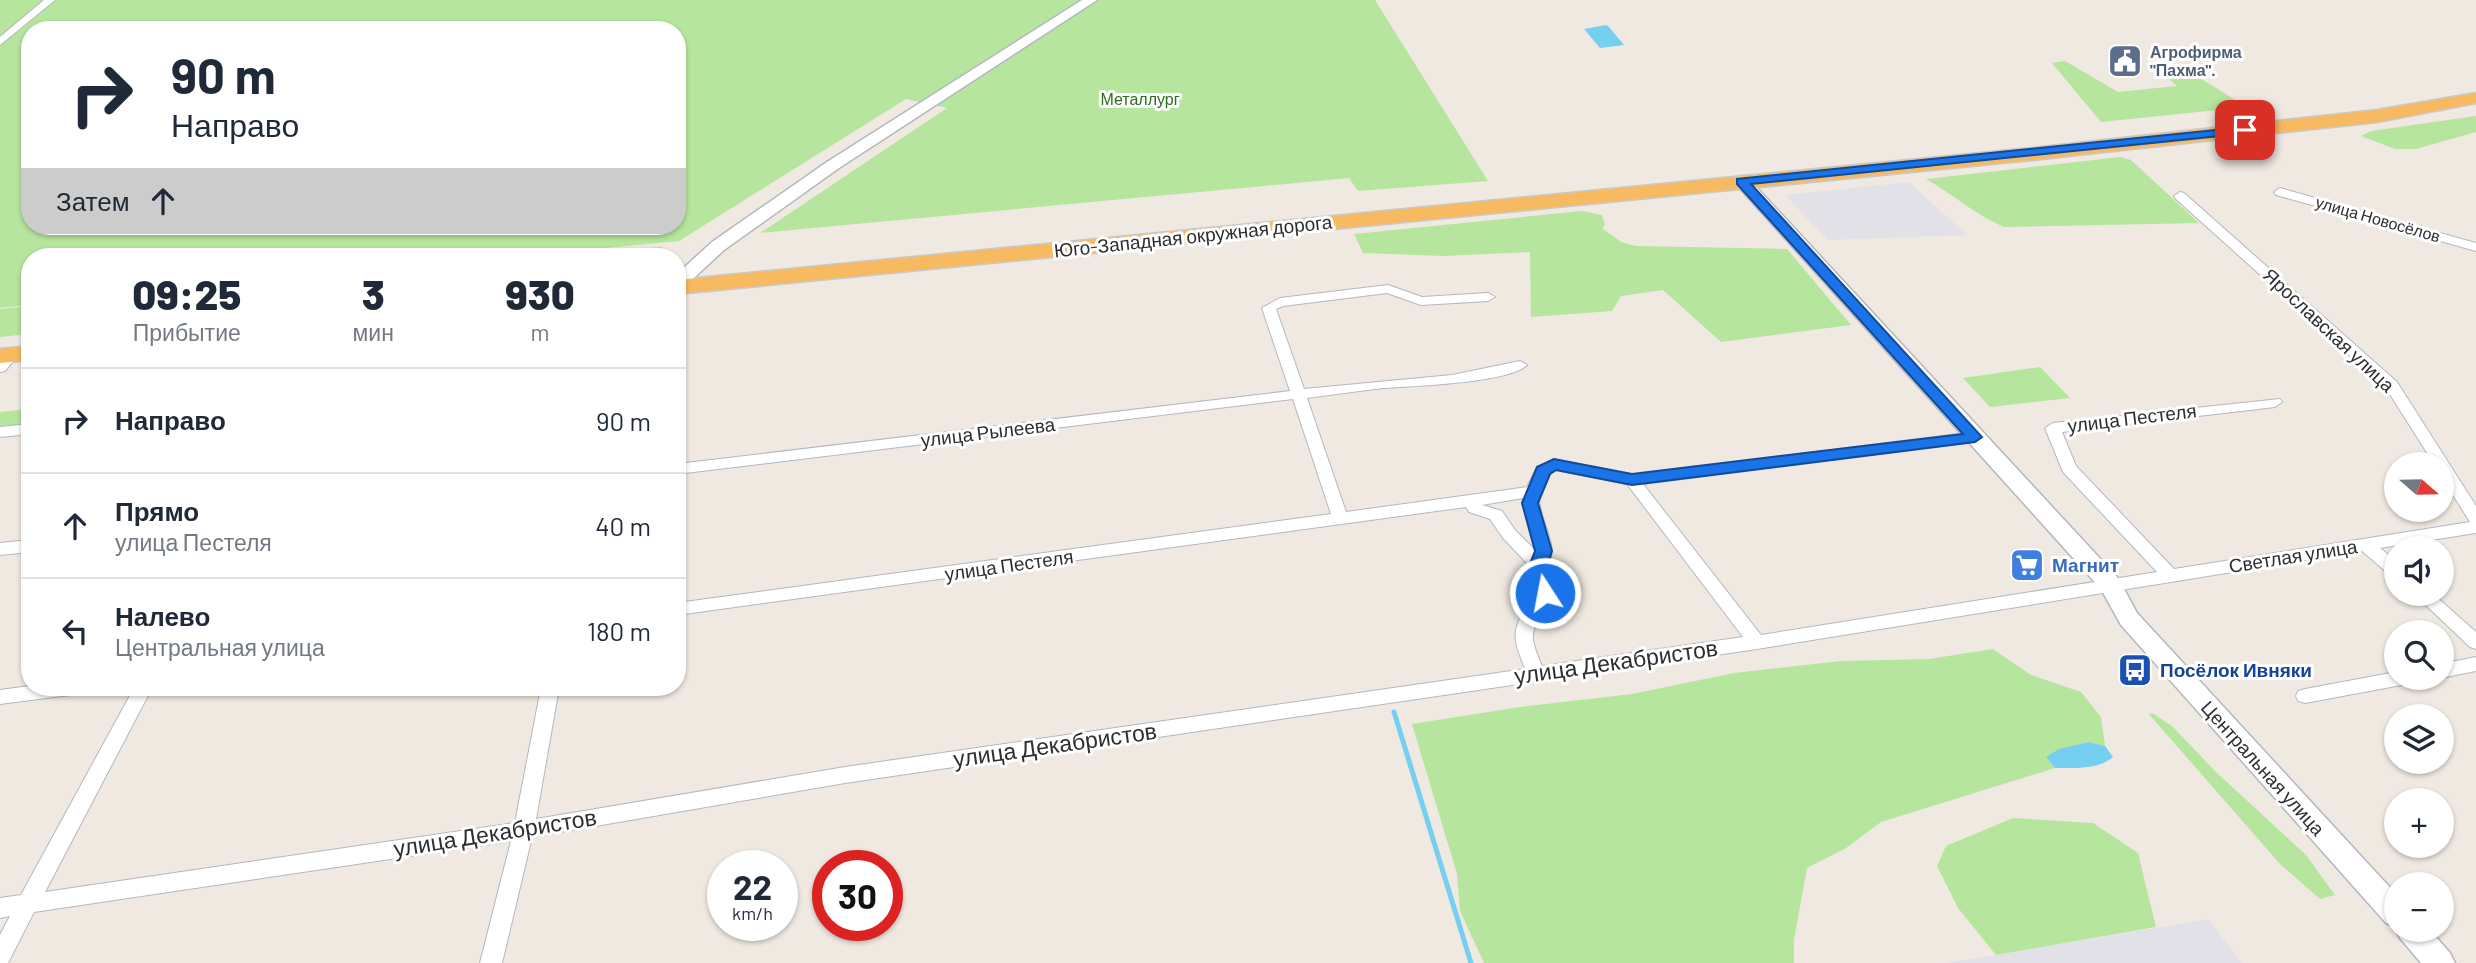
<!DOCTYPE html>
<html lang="ru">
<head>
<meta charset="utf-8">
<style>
  body { margin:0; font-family:Barlow,sans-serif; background:#f6f6f7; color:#1f2937; height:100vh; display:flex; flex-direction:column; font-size:26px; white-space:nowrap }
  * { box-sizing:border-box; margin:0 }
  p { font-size:23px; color:#747a83 }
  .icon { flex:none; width:38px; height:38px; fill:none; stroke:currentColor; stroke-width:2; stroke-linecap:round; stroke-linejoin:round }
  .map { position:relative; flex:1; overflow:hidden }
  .sheet { position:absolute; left:21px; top:248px; width:665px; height:448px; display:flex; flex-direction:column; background:#fff; border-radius:28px; box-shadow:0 2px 5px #0004 }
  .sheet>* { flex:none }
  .hud { position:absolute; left:21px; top:21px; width:665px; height:214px; border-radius:28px; box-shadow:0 2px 5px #0004; background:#fff; color:#1f2937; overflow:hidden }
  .needle { width:46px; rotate:110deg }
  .controls { position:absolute; left:2384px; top:452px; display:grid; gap:14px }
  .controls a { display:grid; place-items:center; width:70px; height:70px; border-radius:50%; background:#fff; box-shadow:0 2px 5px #0004; font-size:35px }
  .speed { position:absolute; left:707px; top:850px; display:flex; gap:14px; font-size:35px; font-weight:700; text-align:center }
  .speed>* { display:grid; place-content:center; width:91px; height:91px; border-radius:50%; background:#fff; box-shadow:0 2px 5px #0004; line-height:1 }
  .speed small { font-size:18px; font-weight:400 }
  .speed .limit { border:10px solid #d22; background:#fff; color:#111 }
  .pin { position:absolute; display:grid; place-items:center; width:60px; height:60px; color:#fff; margin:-30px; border-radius:14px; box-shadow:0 4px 10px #0006 }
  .me { position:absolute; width:77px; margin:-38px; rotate:349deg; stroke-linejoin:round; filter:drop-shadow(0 0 5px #0008) }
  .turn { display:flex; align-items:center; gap:24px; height:147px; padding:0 35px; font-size:32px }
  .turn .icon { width:91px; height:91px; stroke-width:2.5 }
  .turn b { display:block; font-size:49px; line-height:60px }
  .then { display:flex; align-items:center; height:66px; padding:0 35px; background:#0003; gap:14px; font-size:26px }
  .eta { display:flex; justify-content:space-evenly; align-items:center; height:119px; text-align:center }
  .eta b { font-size:42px; font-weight:800; line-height:49px }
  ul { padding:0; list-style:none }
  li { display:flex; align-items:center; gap:21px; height:105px; padding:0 35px; border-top:2px solid #e0e1e3 }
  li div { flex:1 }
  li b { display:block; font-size:26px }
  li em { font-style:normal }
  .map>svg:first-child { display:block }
</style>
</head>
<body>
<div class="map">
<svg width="2476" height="963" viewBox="0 0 2476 963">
  <rect width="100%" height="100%" fill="#efe9e1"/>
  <g fill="#e3e1e8">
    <path d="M1909,182L1967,235L1828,240L1785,195Z"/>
    <path d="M2208,919L2242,963H1949Z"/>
  </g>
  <g fill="#b6e59e" fill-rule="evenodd">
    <path d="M0,0H1375L1488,181L1358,191L1349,178L760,233L947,108L906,99L679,241L511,257H30V305L0,308ZM30,30H677V226H30Z"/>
    <path d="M2065,61L2118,92L2177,86L2164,75L2190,72L2247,107L2101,122L2052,63Z"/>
    <path d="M2476,116V132L2416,149H2395L2361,136L2371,131Z"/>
    <path d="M2120,157L2131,160L2199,223L2004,227C1975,215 1953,194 1926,179Z"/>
    <path d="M1582,211L1602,215L1605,225L1602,228L1621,242L1636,246L1787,249L1851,325L1721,342L1663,290L1621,296L1612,311L1531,317L1530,252L1443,256L1363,253L1354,234Z"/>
    <path d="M662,247L661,256L664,257H541Z"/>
    <path d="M30,306V334L0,337V309Z"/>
    <path d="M2040,367L2070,398L1990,407L1963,378Z"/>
    <path d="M30,409V424L0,427V412Z"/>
    <path d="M1993,649L2031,675L2081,692L2101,717L2105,746L2089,742L2046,757L2055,768L1881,822L1846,848L1807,868L1794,940V963H1484L1460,911L1457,874L1412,724L1520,707L1632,694L1734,673L1841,661L1929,659Z"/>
    <path d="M2148,713L2154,714L2172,726L2216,772L2306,855L2335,895L2320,899L2280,864Z"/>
    <path d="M2013,818L2093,823L2138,853L2156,927L1996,955L1958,908L1937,866L1946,846Z"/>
  </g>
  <g fill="#75cff0">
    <path d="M1606,25L1609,27L1624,45L1600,48L1584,29Z"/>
    <path d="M2089,742L2105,746L2113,757C2098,770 2074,768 2055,768L2046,757L2059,749Z"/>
  </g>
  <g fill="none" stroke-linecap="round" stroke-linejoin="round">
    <path stroke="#75cff0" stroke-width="5" d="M1394,712L1471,963"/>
    <g stroke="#b4b7c1" stroke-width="2">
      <g id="minor">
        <path d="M44,0H55L0,45V37Z"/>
        <path d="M2280,188L2476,243V251L2276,195L2274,192Z"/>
        <path d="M2180,192L2184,193L2397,382L2476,506V533L2380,548L2396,561V577L2390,575L2362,551L1757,649L845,783L532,837L502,963H480L511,841L34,912L8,963H0V935L10,916L0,918V898L21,895L134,688H152L45,892L515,823L541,688H559L536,819L845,767L1525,669C1522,660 1517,650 1516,641C1512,620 1535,598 1541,578L1503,538L1490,519L1469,512L1466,507L677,615V603L1331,514L1293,399L677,474V464L1290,391L1262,308L1280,298L1388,285L1422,297L1488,293L1495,297L1488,301L1421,305L1387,293L1283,306L1276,309L1304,389L1452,375L1520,361L1527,365C1508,383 1412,386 1383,388C1357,391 1332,395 1307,398L1346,512L1527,487L1537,467L1554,459L1632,475L1974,432L1979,434L1982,437L1974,442L1643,484L1761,635L2157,572L2063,472L2045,428L2053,423L2280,399L2282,402L2275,407L2062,432L2076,466L2174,569L2470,522L2441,476V464H2434L2386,388L2176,199L2174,196ZM1556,470L1627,484L1743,637L1542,666C1539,658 1534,648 1533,640C1531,622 1553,597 1557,578L1548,564C1565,537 1514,497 1556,470ZM1523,498L1522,503L1536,551L1515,530L1502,511L1482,505Z"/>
        <path d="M12,350L19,354L5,371L0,372V359L7,351Z"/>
        <path d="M30,424V434L0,437V427Z"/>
        <path d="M30,540V552L0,555V543Z"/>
        <path d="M2413,593H2432L2476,632V649L2470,647Z"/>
        <path d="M2476,657V671L2441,678L2439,677H2441V664Z"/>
        <path d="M2396,672V677H2416L2413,682L2407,684L2305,703L2298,701L2296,696L2298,691L2305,689Z"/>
        <path d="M30,686V688H79L77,693L70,695L0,704V690Z"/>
      </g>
    </g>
    <g stroke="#b4b7c1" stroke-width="3">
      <g id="tertiary">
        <path d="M1082,0H1097L839,168L724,250L683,288L677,289V274L712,242L827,162Z"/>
        <path d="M1742,176L1748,178L2118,578L2137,613L2396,894V927L2386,923L2121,625L2101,589L1736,184L1734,181L1736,178Z"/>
        <path d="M2396,929H2429L2450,953L2455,963H2421L2400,938Z"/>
      </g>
    </g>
    <g stroke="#c9c9c9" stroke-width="3">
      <g id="trunk">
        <path d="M2476,93V103L2377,122L2032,160L677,294V280L2032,148L2377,110Z"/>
        <path d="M30,346V360L0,363V349Z"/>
      </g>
    </g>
    <use href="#minor" fill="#fff" fill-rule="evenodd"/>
    <use href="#tertiary" fill="#fff" fill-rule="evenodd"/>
    <use href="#trunk" fill="#f8ba60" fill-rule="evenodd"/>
  </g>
  <path fill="#1a73e8" stroke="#114b97" stroke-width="2" d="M2245,127L2249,128V133L1751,184L1982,437L1975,442L1632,485L1556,470L1550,474L1538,503L1552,551L1548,564L1557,578L1552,597H1539L1537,593L1540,579L1530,564L1535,551L1522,503L1537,467L1554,459L1632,474L1963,434L1737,184V179Z"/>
  <defs>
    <g id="civic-square" transform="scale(1.75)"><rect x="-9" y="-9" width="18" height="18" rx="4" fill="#5c6f8a" stroke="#fff"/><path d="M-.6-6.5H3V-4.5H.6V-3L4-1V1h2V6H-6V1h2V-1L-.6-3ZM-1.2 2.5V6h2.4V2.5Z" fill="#fff"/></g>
    <g id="supermarket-square" transform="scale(1.75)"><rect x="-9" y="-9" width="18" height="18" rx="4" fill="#3f7fe0" stroke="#fff"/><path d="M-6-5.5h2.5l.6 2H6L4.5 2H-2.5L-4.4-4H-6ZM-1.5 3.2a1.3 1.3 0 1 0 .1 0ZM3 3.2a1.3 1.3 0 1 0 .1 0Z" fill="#fff"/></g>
    <g id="bus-square" transform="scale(1.75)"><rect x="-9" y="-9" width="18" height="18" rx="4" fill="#1a4fb4" stroke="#fff"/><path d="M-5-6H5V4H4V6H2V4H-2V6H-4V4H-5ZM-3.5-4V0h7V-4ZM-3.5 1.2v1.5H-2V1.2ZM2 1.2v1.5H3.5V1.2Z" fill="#fff"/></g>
  </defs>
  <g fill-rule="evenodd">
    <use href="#civic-square" x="2125" y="61"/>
    <use href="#supermarket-square" x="2027" y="565"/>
    <use href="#bus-square" x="2135" y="670"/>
  </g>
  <g text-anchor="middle" stroke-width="6" stroke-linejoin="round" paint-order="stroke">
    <g font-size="16" font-weight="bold" fill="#4e5e75" stroke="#fff" text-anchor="start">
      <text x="2150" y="58">Агрофирма<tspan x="2150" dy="18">"Пахма".</tspan></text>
    </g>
    <g font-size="16" fill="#2c6e1b" stroke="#fff">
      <text x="1140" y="105">Металлург</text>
    </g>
    <g font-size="16" fill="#2e2e2e" stroke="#fff">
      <text transform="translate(2378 219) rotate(16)" y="6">улица Новосёлов</text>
    </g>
    <g font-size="19" fill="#2e2e2e" stroke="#fff">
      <text transform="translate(1193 236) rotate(-6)" y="7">Юго-Западная окружная дорога</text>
      <text transform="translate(2329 330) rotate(43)" y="7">Ярославская улица</text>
      <text transform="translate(2132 418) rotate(-7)" y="7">улица Пестеля</text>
      <text transform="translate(988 432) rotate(-7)" y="7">улица Рылеева</text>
      <text transform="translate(2293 556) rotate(-9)" y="7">Светлая улица</text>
      <text transform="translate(1009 565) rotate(-8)" y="7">улица Пестеля</text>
      <text transform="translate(2263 768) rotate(48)" y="7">Центральная улица</text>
    </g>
    <g font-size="19" font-weight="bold" fill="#366cbe" stroke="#fff" text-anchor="start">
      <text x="2052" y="572">Магнит</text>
    </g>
    <g font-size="19" font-weight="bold" fill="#164399" stroke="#fff" text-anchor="start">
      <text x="2160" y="677">Посёлок Ивняки</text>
    </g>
    <g font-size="23" fill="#2e2e2e" stroke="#fff">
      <text transform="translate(1616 662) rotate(-8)" y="8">улица Декабристов</text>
      <text transform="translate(1055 745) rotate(-8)" y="8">улица Декабристов</text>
      <text transform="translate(495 833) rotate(-9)" y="8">улица Декабристов</text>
    </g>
  </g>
</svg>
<div class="controls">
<a><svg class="needle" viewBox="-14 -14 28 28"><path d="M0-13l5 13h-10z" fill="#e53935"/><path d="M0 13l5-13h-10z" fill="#747a83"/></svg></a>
<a><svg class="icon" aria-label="sound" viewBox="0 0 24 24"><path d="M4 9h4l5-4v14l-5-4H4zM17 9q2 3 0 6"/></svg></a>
<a><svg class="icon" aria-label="search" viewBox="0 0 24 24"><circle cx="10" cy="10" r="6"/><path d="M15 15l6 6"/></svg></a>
<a><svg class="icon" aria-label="layers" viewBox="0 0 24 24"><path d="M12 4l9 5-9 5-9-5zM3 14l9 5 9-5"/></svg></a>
<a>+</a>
<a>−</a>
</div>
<div class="speed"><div>22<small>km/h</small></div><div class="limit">30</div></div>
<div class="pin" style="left:2245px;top:130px;background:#d93025"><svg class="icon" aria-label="arrive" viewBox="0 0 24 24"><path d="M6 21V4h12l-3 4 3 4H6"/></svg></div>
<svg class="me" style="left:1545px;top:593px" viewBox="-20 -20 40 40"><circle r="17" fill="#1a73e8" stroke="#fff" stroke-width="3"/><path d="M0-11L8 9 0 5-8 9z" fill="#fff"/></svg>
<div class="hud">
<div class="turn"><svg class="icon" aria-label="right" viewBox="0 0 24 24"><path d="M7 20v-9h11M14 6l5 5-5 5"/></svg><div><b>90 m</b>Направо</div></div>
<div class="then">Затем<svg class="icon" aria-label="ahead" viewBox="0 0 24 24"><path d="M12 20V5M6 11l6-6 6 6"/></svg></div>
</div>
<section class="sheet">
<div class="eta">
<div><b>09:25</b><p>Прибытие</p></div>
<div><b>3</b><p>мин</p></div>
<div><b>930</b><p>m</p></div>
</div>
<ul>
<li><svg class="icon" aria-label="right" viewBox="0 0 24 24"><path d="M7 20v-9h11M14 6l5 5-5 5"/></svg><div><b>Направо</b></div><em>90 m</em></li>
<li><svg class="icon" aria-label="ahead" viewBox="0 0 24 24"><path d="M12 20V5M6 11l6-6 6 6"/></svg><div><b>Прямо</b><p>улица Пестеля</p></div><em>40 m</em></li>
<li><svg class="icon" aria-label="left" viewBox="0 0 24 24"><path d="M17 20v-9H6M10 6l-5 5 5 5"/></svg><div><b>Налево</b><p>Центральная улица</p></div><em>180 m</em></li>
</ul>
</section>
</div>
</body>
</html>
